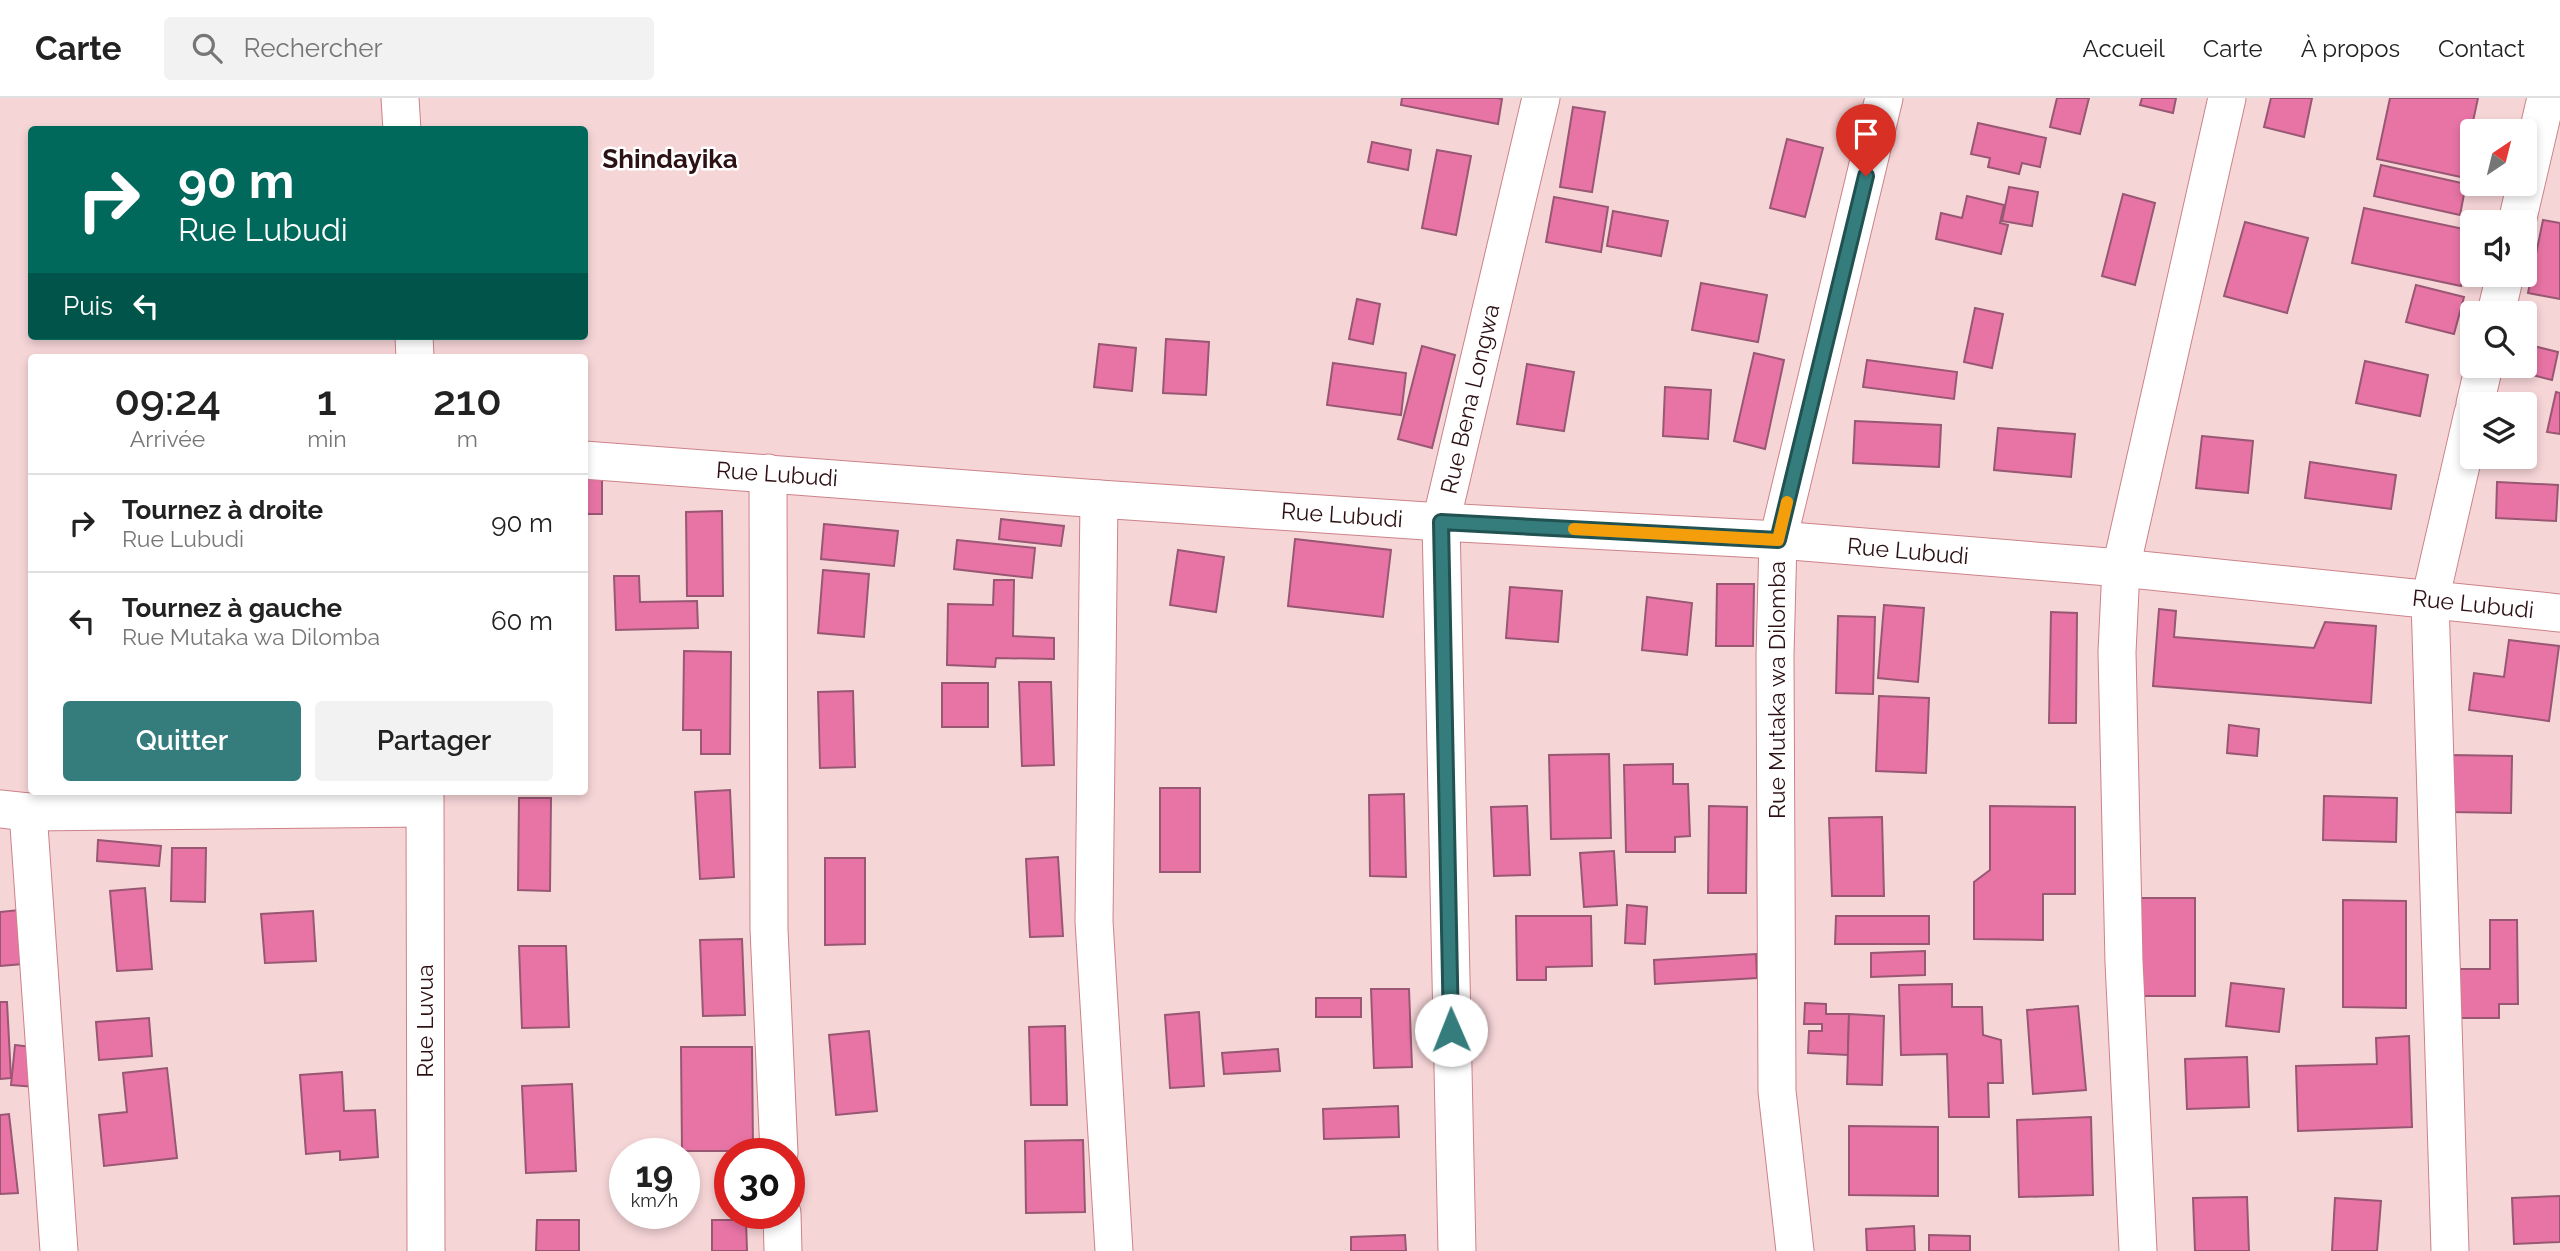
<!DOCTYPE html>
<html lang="fr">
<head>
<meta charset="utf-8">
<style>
  body { margin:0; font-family:Raleway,sans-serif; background:#f2f2f2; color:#222; height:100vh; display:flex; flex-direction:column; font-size:26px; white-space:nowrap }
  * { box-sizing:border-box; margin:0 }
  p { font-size:23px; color:#767676 }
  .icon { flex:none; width:38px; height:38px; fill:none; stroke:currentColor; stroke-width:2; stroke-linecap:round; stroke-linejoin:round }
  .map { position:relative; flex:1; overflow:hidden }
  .side { position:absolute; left:28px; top:256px; width:560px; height:441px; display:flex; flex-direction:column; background:#fff; border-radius:7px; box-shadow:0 4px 10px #0003 }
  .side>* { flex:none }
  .hud { position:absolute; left:28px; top:28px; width:560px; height:214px; border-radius:7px; box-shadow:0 4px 10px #0003; background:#00695c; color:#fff; overflow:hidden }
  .needle { width:46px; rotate:35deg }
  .fabs { position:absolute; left:2460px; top:21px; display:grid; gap:14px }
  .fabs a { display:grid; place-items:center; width:77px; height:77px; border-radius:7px; background:#fff; box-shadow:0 4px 10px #0003; font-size:35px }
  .speed { position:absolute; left:609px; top:1040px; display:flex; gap:14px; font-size:35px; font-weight:700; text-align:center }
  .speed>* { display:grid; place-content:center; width:91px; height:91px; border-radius:50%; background:#fff; box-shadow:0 4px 10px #0003; line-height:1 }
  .speed small { font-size:18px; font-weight:400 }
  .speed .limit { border:10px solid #d22; background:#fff; color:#111 }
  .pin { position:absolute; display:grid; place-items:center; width:60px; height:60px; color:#fff; margin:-72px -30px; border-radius:50% 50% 50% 0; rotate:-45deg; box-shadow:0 0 7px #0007 }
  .pin .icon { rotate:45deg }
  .me { position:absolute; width:77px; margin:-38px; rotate:359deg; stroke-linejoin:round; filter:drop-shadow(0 0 5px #0008) }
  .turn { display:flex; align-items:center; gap:24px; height:147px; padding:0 35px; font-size:32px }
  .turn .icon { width:91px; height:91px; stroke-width:2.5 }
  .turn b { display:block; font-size:49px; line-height:60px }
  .then { display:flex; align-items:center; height:66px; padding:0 35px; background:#0003; gap:14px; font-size:26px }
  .eta { display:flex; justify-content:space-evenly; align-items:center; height:119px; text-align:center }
  .eta b { font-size:42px; font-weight:600; line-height:49px }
  .button { display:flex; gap:14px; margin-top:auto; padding:14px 35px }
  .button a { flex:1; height:80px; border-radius:7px; background:#347d7c; color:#fff; font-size:28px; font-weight:600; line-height:80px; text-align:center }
  .button a+a { background:#f2f2f2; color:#222 }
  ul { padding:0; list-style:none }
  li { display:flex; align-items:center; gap:21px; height:98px; padding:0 35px; border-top:2px solid #e0e0e0 }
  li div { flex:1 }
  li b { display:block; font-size:26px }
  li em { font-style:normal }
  header { display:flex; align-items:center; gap:42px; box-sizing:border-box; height:98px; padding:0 35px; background:#fff; border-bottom:2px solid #e0e0e0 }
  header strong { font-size:33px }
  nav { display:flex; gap:38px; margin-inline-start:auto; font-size:24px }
  .search { width:490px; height:63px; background:#f2f2f2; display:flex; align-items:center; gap:18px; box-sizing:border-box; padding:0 24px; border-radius:7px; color:#767676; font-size:26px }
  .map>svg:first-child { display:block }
</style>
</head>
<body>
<header>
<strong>Carte</strong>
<div class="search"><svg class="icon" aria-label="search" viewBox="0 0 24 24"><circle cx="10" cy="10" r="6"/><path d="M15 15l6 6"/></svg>Rechercher</div>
<nav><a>Accueil</a><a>Carte</a><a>À propos</a><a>Contact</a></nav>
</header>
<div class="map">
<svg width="2560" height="1153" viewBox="0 0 2560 1153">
  <rect width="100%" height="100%" fill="#f6d5d7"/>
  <g fill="#e874a6" stroke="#985772" stroke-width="2">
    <path d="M1402,0H1497L1502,1L1498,26L1401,7Z"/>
    <path d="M2057,0H2089L2080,36L2050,29Z"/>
    <path d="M2142,0H2176L2173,15L2140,7Z"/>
    <path d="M2271,0H2312L2304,39L2264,29Z"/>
    <path d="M2390,0H2478L2461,79L2377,61Z"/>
    <path d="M1573,9L1605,14L1592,94L1560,89Z"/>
    <path d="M1978,25L2046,40L2040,69L2022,65L2019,76L1988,69L1990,60L1971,56Z"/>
    <path d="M1787,41L1823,50L1805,119L1770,110Z"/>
    <path d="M1372,44L1411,52L1408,72L1368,64Z"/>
    <path d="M1437,52L1471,58L1456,137L1422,130Z"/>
    <path d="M2381,67L2466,86L2460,117L2374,98Z"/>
    <path d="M2009,89L2038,94L2032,128L2002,123Z"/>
    <path d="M2123,96L2155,105L2135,187L2102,178Z"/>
    <path d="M1967,98L2004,107L2000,125L2008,127L2001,156L1936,141L1941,115L1962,120Z"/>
    <path d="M1554,99L1608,109L1601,154L1546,144Z"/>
    <path d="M2364,110L2473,133L2461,188L2352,165Z"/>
    <path d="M1613,113L1668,123L1661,158L1607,148Z"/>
    <path d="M2543,122L2560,125V201L2528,195Z"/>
    <path d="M2245,124L2308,140L2287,215L2224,198Z"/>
    <path d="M1701,185L1767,197L1758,244L1692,232Z"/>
    <path d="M2416,187L2464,199L2454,236L2406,224Z"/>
    <path d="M1357,201L1380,206L1373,246L1349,241Z"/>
    <path d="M1975,210L2003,216L1992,270L1964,264Z"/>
    <path d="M1166,241L1209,244L1206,297L1163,295Z"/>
    <path d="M1099,246L1136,250L1132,293L1094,289Z"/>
    <path d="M2525,246L2558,254L2552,282L2505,270V268H2525Z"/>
    <path d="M1422,248L1455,257L1432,350L1398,341Z"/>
    <path d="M1754,255L1784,262L1765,351L1734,343Z"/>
    <path d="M1867,262L1957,274L1954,301L1863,289Z"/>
    <path d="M2365,263L2428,277L2420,318L2356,305Z"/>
    <path d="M1333,265L1406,275L1401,317L1327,307Z"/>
    <path d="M1527,266L1574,274L1564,333L1517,326Z"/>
    <path d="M1665,289L1711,292L1708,341L1663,338Z"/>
    <path d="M2556,294L2560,295V336L2547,334Z"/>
    <path d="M1855,323L1941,327L1939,369L1853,365Z"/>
    <path d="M1998,330L2075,336L2071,379L1994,372Z"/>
    <path d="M2202,338L2253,343L2248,395L2196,390Z"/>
    <path d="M2310,364L2396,377L2391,411L2305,400Z"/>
    <path d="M584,378L602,379V416H584Z"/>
    <path d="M2497,384L2558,387L2556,423L2496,420Z"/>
    <path d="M722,413L723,498H687L686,414Z"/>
    <path d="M1001,421L1064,428L1061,448L999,441Z"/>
    <path d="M824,426L898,433L894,468L821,461Z"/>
    <path d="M1295,441L1391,452L1383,519L1288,508Z"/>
    <path d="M957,442L1035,450L1032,480L954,471Z"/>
    <path d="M1178,452L1224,459L1216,514L1170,507Z"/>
    <path d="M823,472L869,476L864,539L818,535Z"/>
    <path d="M614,478H639L640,504L697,503L698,530L616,532Z"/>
    <path d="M994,482H1014L1013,538L1054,540V561L996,560L995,569L947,567L948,506L993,507Z"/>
    <path d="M1717,486H1754L1753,548H1716Z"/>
    <path d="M1510,489L1562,493L1558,544L1506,540Z"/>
    <path d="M1647,499L1692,505L1687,557L1642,552Z"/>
    <path d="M1884,507L1924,510L1918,584L1878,580Z"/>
    <path d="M2159,511L2176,513L2174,539L2314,550L2325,524L2376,528L2371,605L2153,588Z"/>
    <path d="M2051,514L2077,515L2076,625H2049Z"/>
    <path d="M1838,518L1875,519L1873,596L1836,595Z"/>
    <path d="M2509,542L2559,548L2549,623L2469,612L2474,575L2504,579Z"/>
    <path d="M684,553L731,554L730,656H701V632H683Z"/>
    <path d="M1019,584H1051L1054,667L1022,668Z"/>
    <rect x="942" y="585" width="46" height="44"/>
    <path d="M853,593L855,669L820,670L818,594Z"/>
    <path d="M1879,598L1929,600L1926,675L1876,673Z"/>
    <path d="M2229,627L2259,631L2257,658L2227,655Z"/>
    <path d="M1609,656L1611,740L1551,741L1549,657Z"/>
    <path d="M2450,657L2512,658L2511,715L2450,714Z"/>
    <path d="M1673,666V686H1688L1690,738L1675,739V754H1626L1624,667Z"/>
    <rect x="1160" y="690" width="40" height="84"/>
    <path d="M730,692L734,779L700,781L695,694Z"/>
    <path d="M1404,696L1406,779L1370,778L1369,697Z"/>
    <path d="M2324,698L2397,700L2396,744L2323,742Z"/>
    <path d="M519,700H551L550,793L518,792Z"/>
    <path d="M1527,708L1530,777L1494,778L1491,709Z"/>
    <path d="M1709,708L1747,709L1746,795H1708Z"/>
    <path d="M1990,708L2075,709V796H2043V842L1974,841V784L1990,772Z"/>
    <path d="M1882,719L1884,798H1832L1829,720Z"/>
    <path d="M98,742L161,748L159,768L97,763Z"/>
    <path d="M172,750H206L205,804L171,803Z"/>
    <path d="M1614,753L1617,807L1584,809L1580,755Z"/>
    <path d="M1058,759L1063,838L1030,839L1026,761Z"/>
    <path d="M825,760H865V846L825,847Z"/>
    <path d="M145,790L152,871L117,873L110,793Z"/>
    <rect x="2140" y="800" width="55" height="98"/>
    <path d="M2343,802L2406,803V910L2343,909Z"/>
    <path d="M1627,807L1647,809L1645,846L1625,845Z"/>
    <path d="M29,811L23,866L0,868V814Z"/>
    <path d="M313,813L316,863L265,865L261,816Z"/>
    <path d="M1516,818H1591L1592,868L1546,869V882H1517Z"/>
    <path d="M1836,818H1929V846H1835Z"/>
    <path d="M2490,822H2517L2518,906H2499V920H2457L2456,871H2490Z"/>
    <path d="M742,841L745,917L703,918L700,842Z"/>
    <path d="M519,848H566L569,929L522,930Z"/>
    <path d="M1925,853V877L1871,879V855Z"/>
    <path d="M1756,856L1757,880L1655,886L1654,862Z"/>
    <path d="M2231,885L2284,891L2279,934L2226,928Z"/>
    <path d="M1952,886V909H1982L1983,937L2001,942L2003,985H1988L1989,1019H1949L1947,956L1901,957L1899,887Z"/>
    <path d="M1371,891H1409L1412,969L1374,970Z"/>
    <rect x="1316" y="900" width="45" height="19"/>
    <path d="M0,904H7L11,980L0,981Z"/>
    <path d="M1805,905L1826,906V916H1849L1848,957L1808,955L1809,933H1822V926H1804Z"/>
    <path d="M2078,908L2086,992L2033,996L2027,912Z"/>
    <path d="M1199,914L1204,988L1170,990L1165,917Z"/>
    <path d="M1849,916L1884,918L1882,987L1847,986Z"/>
    <path d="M149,920L152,958L99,962L96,924Z"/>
    <path d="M1065,928L1067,1007H1031L1029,929Z"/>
    <path d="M869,933L877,1013L836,1017L829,937Z"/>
    <path d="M2409,938L2412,1029L2298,1033L2296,968L2377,966L2376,940Z"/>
    <path d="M15,947L40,950L36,989L11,987Z"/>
    <path d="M681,949H752L753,1053H682Z"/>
    <path d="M1278,951L1280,973L1224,976L1222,955Z"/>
    <path d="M2247,959L2249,1009L2187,1011L2185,961Z"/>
    <path d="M167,970L177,1060L104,1068L99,1017L127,1014L123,975Z"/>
    <path d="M342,974L344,1013L375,1012L378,1059L340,1062V1053L306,1056L300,977Z"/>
    <path d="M572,986L576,1073L526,1075L522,988Z"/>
    <path d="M1398,1008L1399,1039L1324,1041L1323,1011Z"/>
    <path d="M9,1016L18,1095L0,1096V1017Z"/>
    <path d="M2091,1019L2093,1097L2019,1099L2017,1022Z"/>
    <path d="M1849,1028L1938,1029V1098L1849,1097Z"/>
    <path d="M1083,1042L1085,1114L1026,1115L1025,1043Z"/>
    <path d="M2560,1098V1144L2514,1146L2512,1100Z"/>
    <path d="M2247,1099L2249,1153H2195L2193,1100Z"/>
    <path d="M2335,1100L2381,1103L2377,1153H2332Z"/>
    <path d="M537,1122H579V1153H536Z"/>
    <path d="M712,1122H746L747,1153H712Z"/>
    <path d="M1914,1128L1915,1153H1867L1866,1131Z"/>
    <path d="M1405,1137L1406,1153H1351V1139Z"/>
    <path d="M1929,1137L1970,1138V1153H1929Z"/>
  </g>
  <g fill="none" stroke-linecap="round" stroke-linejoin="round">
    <g stroke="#cc8288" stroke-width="39">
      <g id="minor">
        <path d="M400,0L402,32"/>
        <path d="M2517,124L2546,0"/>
        <path d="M2496,215L2505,177"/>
        <path d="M414,238L415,259"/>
        <path d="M2475,306L2484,268"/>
        <path d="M584,362L1099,401L1441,424L1778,442L2121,470L2560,515"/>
        <path d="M768,375L769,831L779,1055"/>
        <path d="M1099,401L1094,823L1114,1153"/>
        <path d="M425,693L426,1153"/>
        <path d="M0,711L28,714L424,710"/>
        <path d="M28,714L59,1153"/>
        <path d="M782,1115L783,1153"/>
        <path d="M1457,1153L1441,424L1541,0"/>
        <path d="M1795,1153L1777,993L1775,557L1778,442L1884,0"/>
        <path d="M2138,1153L2124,864L2117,554L2121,470L2227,0"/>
        <path d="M2450,1153L2430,502L2473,315"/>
      </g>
    </g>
    <use href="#minor" stroke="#fff" stroke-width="37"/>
  </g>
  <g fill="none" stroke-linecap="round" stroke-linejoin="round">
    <g stroke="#225151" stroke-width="18">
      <path id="route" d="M1451,932L1441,424L1778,442L1866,78"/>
    </g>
    <use href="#route" stroke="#347d7c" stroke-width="12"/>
    <path stroke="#f59e0b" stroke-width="12" d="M1574,431L1778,442L1787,404"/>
  </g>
  <g text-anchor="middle" stroke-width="5" stroke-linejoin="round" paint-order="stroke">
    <g font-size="23" fill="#2d1114" stroke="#fff">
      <text transform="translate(1470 301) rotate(-77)" y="8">Rue Bena Longwa</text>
      <text transform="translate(777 376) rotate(4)" y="8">Rue Lubudi</text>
      <text transform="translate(1342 417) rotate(4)" y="8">Rue Lubudi</text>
      <text transform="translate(1908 453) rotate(5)" y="8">Rue Lubudi</text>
      <text transform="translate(2473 506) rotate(6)" y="8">Rue Lubudi</text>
      <text transform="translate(1777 592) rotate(-90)" y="8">Rue Mutaka wa Dilomba</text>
      <text transform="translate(425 923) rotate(-90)" y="8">Rue Luvua</text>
    </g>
    <g font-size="26" font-weight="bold" fill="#2d1114" stroke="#fff">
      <text x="670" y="70">Shindayika</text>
    </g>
  </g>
</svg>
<div class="fabs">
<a><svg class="needle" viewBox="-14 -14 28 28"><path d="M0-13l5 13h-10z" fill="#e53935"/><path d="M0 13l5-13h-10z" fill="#767676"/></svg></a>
<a><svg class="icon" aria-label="sound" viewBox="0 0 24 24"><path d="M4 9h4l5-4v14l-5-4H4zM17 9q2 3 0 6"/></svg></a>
<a><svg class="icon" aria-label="search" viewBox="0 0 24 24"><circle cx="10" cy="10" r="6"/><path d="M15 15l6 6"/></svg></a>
<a><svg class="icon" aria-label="layers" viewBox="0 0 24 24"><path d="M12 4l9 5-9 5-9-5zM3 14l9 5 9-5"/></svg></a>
</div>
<div class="speed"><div>19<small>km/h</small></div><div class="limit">30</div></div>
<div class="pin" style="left:1866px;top:78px;background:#d93025"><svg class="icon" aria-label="arrive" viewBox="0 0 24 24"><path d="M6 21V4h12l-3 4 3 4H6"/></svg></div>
<svg class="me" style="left:1451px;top:932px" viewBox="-20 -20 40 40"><circle r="19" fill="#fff"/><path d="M0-13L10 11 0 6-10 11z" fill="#347d7c"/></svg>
<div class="hud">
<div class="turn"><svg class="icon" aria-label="right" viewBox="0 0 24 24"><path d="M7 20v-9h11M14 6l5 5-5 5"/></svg><div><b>90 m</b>Rue Lubudi</div></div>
<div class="then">Puis<svg class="icon" aria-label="left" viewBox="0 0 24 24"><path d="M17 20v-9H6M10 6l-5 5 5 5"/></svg></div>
</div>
<section class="side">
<div class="eta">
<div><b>09:24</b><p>Arrivée</p></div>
<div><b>1</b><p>min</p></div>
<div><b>210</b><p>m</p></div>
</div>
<ul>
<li><svg class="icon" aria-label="right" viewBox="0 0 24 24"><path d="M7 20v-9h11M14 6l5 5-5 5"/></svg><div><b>Tournez à droite</b><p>Rue Lubudi</p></div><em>90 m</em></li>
<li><svg class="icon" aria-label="left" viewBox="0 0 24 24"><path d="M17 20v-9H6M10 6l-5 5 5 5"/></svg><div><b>Tournez à gauche</b><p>Rue Mutaka wa Dilomba</p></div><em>60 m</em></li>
</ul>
<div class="button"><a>Quitter</a><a>Partager</a></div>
</section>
</div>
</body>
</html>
